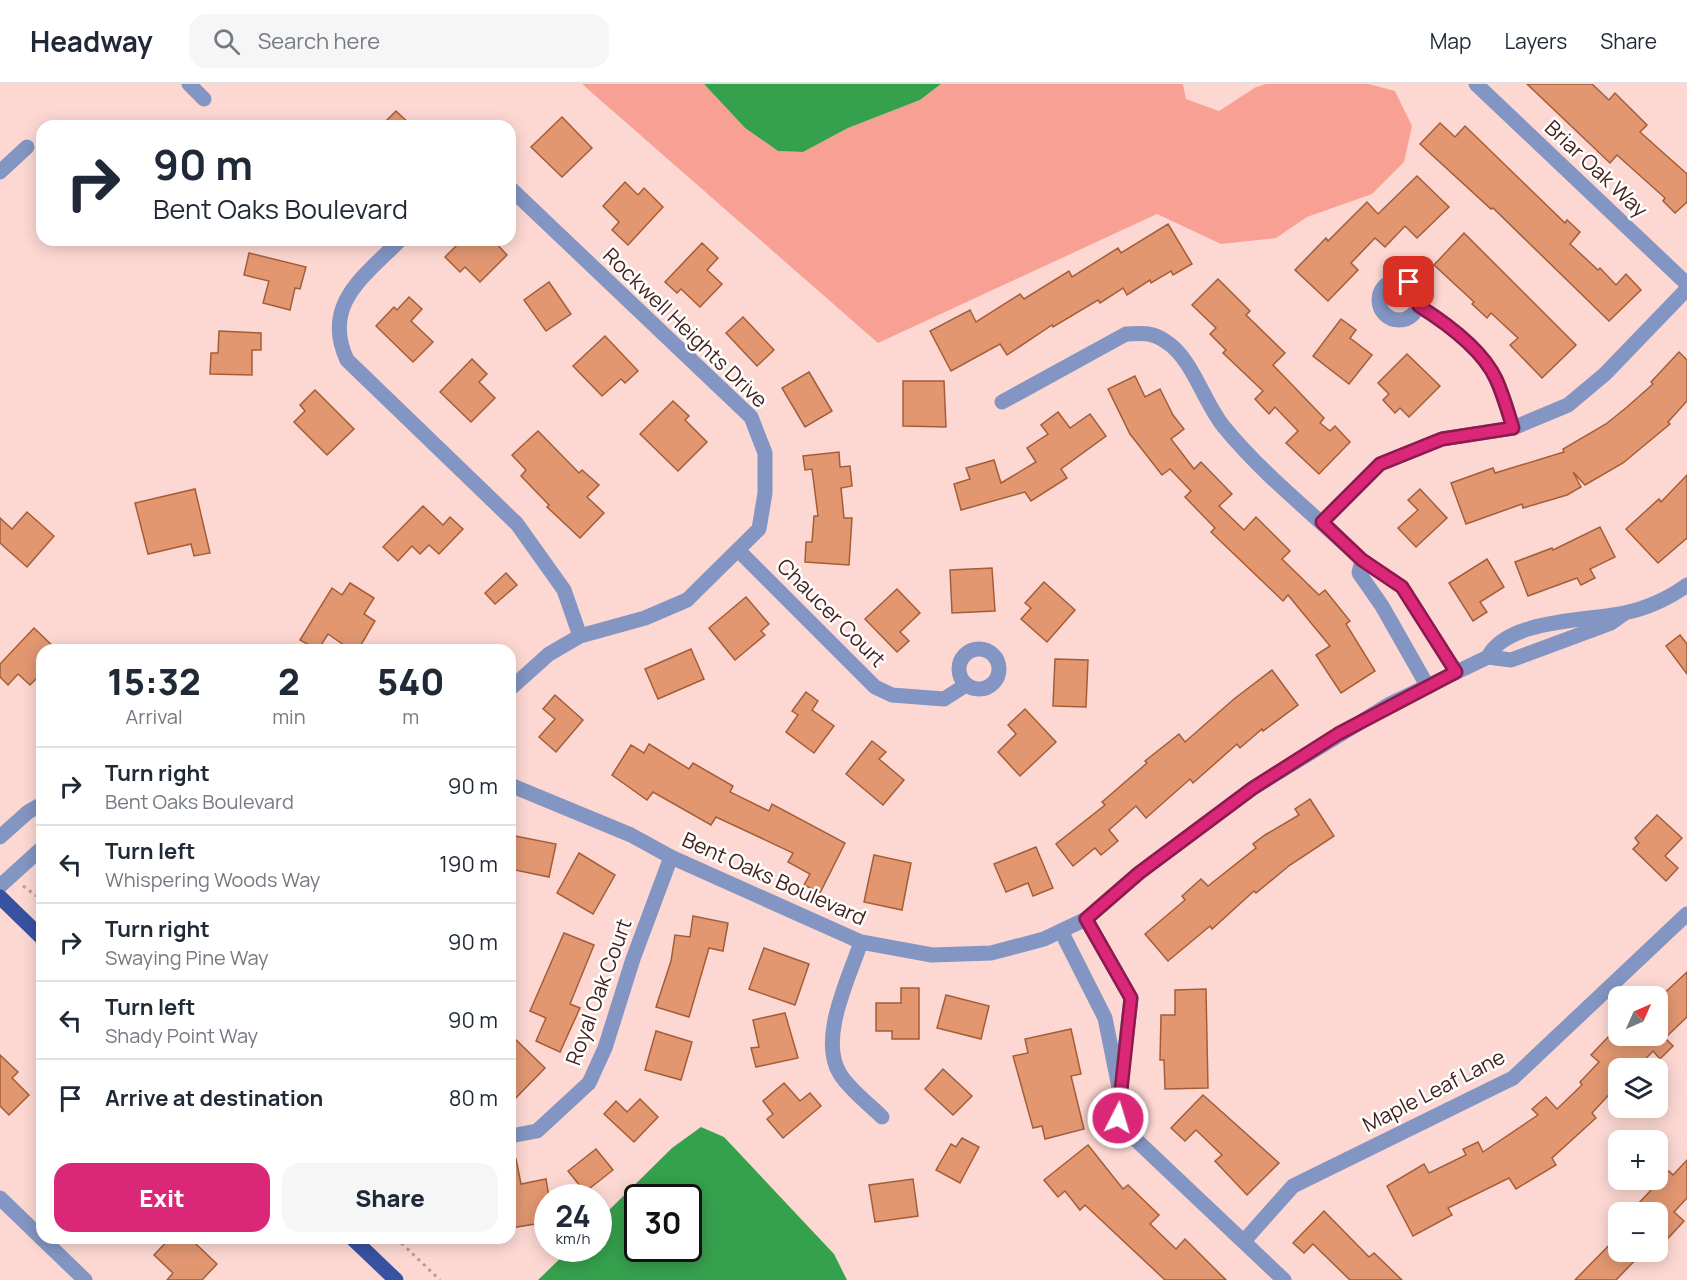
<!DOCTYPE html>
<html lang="en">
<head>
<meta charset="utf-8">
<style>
  body { margin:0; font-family:Manrope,sans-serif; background:#f6f6f7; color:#1f2937; height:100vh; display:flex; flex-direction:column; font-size:22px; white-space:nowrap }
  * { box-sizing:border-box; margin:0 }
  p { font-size:20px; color:#747a83 }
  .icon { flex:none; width:33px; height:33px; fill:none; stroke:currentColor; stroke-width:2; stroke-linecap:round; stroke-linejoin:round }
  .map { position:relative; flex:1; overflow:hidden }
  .side { position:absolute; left:36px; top:560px; width:480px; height:600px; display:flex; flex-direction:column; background:#fff; border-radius:18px; box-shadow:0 3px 15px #0003 }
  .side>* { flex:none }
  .hud { position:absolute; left:36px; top:36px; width:480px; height:126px; border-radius:18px; box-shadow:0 3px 15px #0003; background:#fff; color:#1f2937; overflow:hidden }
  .needle { width:39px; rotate:45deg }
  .controls { position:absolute; left:1608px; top:902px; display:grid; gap:12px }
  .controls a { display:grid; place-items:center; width:60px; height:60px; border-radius:12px; background:#fff; box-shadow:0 3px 15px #0003; font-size:30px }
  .speed { position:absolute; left:534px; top:1100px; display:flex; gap:12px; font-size:30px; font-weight:700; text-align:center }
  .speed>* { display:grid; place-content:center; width:78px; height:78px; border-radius:50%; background:#fff; box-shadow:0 3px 15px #0003; line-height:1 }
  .speed small { font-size:15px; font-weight:400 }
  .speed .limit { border:3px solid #111; border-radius:9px; background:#fff; color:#111 }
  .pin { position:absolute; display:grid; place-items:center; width:51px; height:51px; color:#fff; margin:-26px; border-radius:12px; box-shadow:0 3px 9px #0006 }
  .me { position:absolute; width:66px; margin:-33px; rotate:5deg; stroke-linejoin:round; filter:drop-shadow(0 0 4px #0008) }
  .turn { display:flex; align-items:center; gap:21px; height:126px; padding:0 18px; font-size:27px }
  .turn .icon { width:78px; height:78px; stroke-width:2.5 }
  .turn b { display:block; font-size:42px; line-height:51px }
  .eta { display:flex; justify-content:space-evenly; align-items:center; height:102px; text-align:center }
  .eta b { font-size:36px; font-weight:800; line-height:42px }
  .action { display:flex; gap:12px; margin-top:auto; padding:12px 18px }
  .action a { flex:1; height:69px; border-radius:18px; background:#db2777; color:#fff; font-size:24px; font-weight:800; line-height:69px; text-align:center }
  .action a+a { background:#f6f6f7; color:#1f2937 }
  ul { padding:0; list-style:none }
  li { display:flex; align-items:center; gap:18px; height:78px; padding:0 18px; border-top:2px solid #e0e1e3 }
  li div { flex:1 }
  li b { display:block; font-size:22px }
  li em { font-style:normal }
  header { display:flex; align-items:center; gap:36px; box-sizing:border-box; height:84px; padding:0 30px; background:#fff; border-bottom:2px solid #e0e1e3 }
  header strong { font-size:28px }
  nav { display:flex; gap:33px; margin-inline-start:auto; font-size:21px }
  .search { width:420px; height:54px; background:#f6f6f7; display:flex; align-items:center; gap:15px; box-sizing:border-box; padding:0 21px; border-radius:18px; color:#747a83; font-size:22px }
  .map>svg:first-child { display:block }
</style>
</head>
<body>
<header>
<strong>Headway</strong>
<div class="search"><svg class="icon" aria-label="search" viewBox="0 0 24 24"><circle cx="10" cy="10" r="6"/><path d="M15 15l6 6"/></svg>Search here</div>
<nav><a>Map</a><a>Layers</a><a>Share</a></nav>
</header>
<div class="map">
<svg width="1687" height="1196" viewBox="0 0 1687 1196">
  <rect width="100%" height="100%" fill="#fdd8d3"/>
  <path fill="#f9a095" d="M582,0H704L745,44L778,67L803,68L848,44L920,16L941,0H1183L1186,15L1219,27L1256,3L1266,0H1369L1395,7L1412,42L1404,78L1372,110L1307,133L1276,154L1221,160L1157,130L878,259Z"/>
  <g fill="#36a14d" fill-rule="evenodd">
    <path d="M704,0H941L920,16L848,44L803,68L778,67L745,44Z"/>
    <path d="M701,1043L724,1053L834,1170L847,1196H538L571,1164H598L599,1136L672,1064ZM638,1113H688V1164H638Z"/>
  </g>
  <g fill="#e29771" stroke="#a35e39" stroke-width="1.5">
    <path d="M1527,0H1592L1609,16L1615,9L1647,41L1640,48L1687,90V118L1675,129L1663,117L1665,114L1617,71L1610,79Z"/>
    <path d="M396,27L412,42H381Z"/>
    <path d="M562,33L592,64L562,93L531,63Z"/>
    <path d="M1440,39L1455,53L1465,42L1565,139L1567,136L1580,148L1570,160L1598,186L1600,184L1616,201L1626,190L1641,206L1609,237L1493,124L1491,125L1420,60Z"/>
    <path d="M1417,92L1449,123L1417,154L1405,142L1385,163L1375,154L1351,179L1358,186L1328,217L1295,186L1326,154L1328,157L1367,118L1378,130Z"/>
    <path d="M625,98L638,111L644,104L663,123L628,161L612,146L619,138L603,122Z"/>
    <path d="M1168,140L1192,180L1173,191L1171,187L1151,199L1150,196L1127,211L1123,204L1100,219L1098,216L1053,243L1052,241L1007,271L1000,260L951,287L930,247L970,226L976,238L1020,210L1024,215L1069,187L1072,193L1118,164L1121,169Z"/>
    <path d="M1464,149L1576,261L1542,294L1510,261L1518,254L1491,229L1487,234L1472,220L1474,218L1434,181Z"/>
    <path d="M462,156H493L507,171L480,198L465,183L460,188L445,173Z"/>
    <path d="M702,159L718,174L707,186L722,200L700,223L681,205L677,209L665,198Z"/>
    <path d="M249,169L306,183L300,205L295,204L290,226L263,219L269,197L244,191Z"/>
    <path d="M1218,195L1250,227L1246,231L1285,269L1273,281L1324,334L1320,339L1330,347L1335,342L1350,358L1319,390L1286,359L1298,347L1275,323L1269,330L1255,315L1263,307L1223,269L1226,266L1210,250L1216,244L1192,221Z"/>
    <path d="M549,198L571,230L546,247L524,216Z"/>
    <path d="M409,213L422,225L411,237L433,258L413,278L376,242L394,223L397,226Z"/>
    <path d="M743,233L774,266L757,282L726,249Z"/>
    <path d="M1341,235L1356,246L1350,254L1372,271L1349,300L1313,272Z"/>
    <path d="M219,247L261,249V266H252V291L210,290L211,269H218Z"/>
    <path d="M605,252L638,287L625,299L621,295L602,312L573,282Z"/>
    <path d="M1679,268L1687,276V317L1668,338L1670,340L1623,379L1585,401L1573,388L1581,403L1567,411L1523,424L1522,420L1466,440L1451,399L1493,384L1495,389L1564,368L1563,365L1606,340L1627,323L1653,300L1651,298Z"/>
    <path d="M1407,270L1440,302L1409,333L1400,324L1395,329L1383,316L1389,310L1378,299Z"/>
    <path d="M472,275L487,290L479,298L495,314L471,338L440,308Z"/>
    <path d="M809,288L832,327L805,343L782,304Z"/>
    <path d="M1135,292L1145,313L1160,305L1173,331L1184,345L1171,355L1194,385L1201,378L1232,410L1219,422L1244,446L1256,433L1290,467L1282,475L1319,511L1325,506L1350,537L1346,540L1375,587L1341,609L1316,571L1330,562L1288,511L1283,517L1211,448L1215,444L1185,413L1191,407L1170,385L1162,391L1130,350L1108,305Z"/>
    <path d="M903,297H944L946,343L903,342Z"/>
    <path d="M315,306L354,345L327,371L294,338L305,327L300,321Z"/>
    <path d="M673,317L689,332L685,336L707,358L678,387L640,350Z"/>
    <path d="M1058,328L1070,344L1090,330L1106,352L1061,385L1067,394L1031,417L1025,408L961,426L954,400L970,395L966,384L994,376L1001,399L1036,378L1027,364L1048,350L1041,341Z"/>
    <path d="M538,347L579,389L582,386L599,401L587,413L604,429L580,454L547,423L549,421L521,392L526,386L512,371Z"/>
    <path d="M839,368L840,383L850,382L852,402L841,404L844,434H852L849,481L805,478L806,458H812L814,432H818L812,385L805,386L803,372Z"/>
    <path d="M1687,391V454L1658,479L1626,445L1659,415L1661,418Z"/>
    <path d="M195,405L210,469L194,472L191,460L148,470L135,419Z"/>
    <path d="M1420,405L1447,434L1416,463L1398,444L1418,426L1408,416Z"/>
    <path d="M423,422L443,441L450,433L463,445L439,470L429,461L420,470L412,462L398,477L383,463Z"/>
    <path d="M27,428L54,452L27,483L0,459V434L12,445Z"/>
    <path d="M1600,443L1615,473L1590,485L1595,494L1581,501L1577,494L1528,512L1515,478L1552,464L1553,466Z"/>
    <path d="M1487,475L1504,503L1480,518L1487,528L1473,537L1449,499Z"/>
    <path d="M992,484L995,527L952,529L950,486Z"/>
    <path d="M506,489L517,501L495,520L485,509Z"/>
    <path d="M1044,498L1075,526L1047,558L1021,535L1031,524L1025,519Z"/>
    <path d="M350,499L374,514L364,530L375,537L358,566H351L328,550L318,566L300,556L332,504L342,511Z"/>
    <path d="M897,505L920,529L900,548L909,557L897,568L865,535Z"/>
    <path d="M746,513L769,540L761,547L765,551L735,576L709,544Z"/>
    <path d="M34,544L57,566H42V589L30,601L18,590L8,601L0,593V580Z"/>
    <path d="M1680,551L1687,560V590L1666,562Z"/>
    <path d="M691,565L704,595L658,615L645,585Z"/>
    <path d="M1055,575L1088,576L1086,623L1053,622Z"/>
    <path d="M1272,586L1298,621L1263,647L1262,645L1240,664L1237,660L1193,699L1190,695L1146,734L1136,722L1109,746L1118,757L1101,771L1095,764L1073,782L1056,760L1105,721L1102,718L1147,679L1145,677L1179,650L1185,658L1234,615Z"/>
    <path d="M806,608L818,617L812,626L834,642L814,669L786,648L798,631L792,627Z"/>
    <path d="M555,611L583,636L556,668L539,653L555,635L543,625Z"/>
    <path d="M1025,625L1056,658L1020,692L998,668L1016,650L1008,641Z"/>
    <path d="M872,657L886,668L879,675L904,696L883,721L846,690Z"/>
    <path d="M649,660L689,685L693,679L733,702L730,708L769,727L772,720L845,759L820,809L804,801L810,790L788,778L793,769L716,733L711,741L653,708L647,716L612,691L631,661L644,669Z"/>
    <path d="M1310,715L1334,752L1290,781L1256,809L1254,807L1212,845L1210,842L1168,877L1145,850L1185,816L1182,812L1201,795L1208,802L1256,764L1253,760L1265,751L1299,731L1295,725Z"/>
    <path d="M1657,731L1682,754L1665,772L1678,784L1666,797L1633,765L1639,759L1635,754Z"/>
    <path d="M510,751L556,760L549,793L510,785Z"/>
    <path d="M1036,763L1053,804L1033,812L1028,799L1006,808L994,780Z"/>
    <path d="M579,769L615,791L593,830L557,809Z"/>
    <path d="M874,771L911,779L902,826L864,818Z"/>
    <path d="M693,832L728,839L723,867L709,864L689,933L656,923L671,877L675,851L690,853Z"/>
    <path d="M564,849L594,861L570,920L580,924L560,968L536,957L546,934L530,927Z"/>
    <path d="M764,864L809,880L795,921L749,905Z"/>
    <path d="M1687,888V933L1665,954L1673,962L1660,975L1653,967L1637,984H1618V1001L1592,1029L1596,1034L1552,1074L1556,1081L1516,1105L1509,1094L1448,1124L1452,1131L1413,1152L1387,1102L1424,1080L1429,1089L1466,1071L1463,1065L1478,1058L1483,1068L1538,1031L1532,1025L1546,1013L1557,1025L1582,1001L1580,998L1599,978L1591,971L1610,951H1658V915Z"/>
    <path d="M901,904H919V955H892V947H876V919H901Z"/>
    <path d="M1206,905L1208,1004L1165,1005L1164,976H1160L1161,931H1175V906Z"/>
    <path d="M946,911L989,922L981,955L937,944Z"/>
    <path d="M785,929L798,974L756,983L751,964L759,963L753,936Z"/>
    <path d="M1071,945L1081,990L1071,992L1084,1045L1045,1055L1042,1042L1033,1044L1013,972L1028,969L1025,955Z"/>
    <path d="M656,947L692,958L681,996L645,986Z"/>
    <path d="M510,950L545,984L510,1020Z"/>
    <path d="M0,971L18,988L12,994L29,1011L9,1031L0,1022Z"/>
    <path d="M943,985L972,1012L953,1031L925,1005Z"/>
    <path d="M784,999L800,1017L810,1009L821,1022L783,1054L767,1035L773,1030L763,1017Z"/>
    <path d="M1203,1011L1279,1079L1247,1111L1215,1077L1222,1071L1196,1046L1185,1057L1171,1044Z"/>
    <path d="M640,1015L658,1033L634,1058L604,1030L616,1017L627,1028Z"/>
    <path d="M962,1054L979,1063L960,1099L936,1086L951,1060L956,1063Z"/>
    <path d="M1088,1061L1123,1105L1128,1101L1159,1131L1150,1140L1176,1165L1185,1155L1226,1196H1165L1085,1121L1080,1126L1065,1107L1058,1113L1044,1096Z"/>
    <path d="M596,1065L613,1086L585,1108L568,1087Z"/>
    <path d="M516,1075L521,1100L546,1095L549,1113L548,1138L510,1144V1076Z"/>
    <path d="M1687,1076V1114L1674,1128L1684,1137L1658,1165V1128H1646L1638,1120L1669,1087L1673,1091Z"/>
    <path d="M913,1095L918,1132L875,1138L869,1101Z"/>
    <path d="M1324,1127L1369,1173L1374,1169L1402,1196H1350L1313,1160L1304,1169L1293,1159Z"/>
    <path d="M1618,1152V1167H1644L1616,1196H1575Z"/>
    <path d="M170,1154H202L196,1160L217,1180L202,1196H167L173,1189L154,1171Z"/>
  </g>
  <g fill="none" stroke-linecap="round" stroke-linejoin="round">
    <g stroke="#bc9893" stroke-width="3" stroke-dasharray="3 4.5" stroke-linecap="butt">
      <path d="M23,802L42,816"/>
      <path d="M396,1154L440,1196"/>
    </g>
    <g stroke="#8395c2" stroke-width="15">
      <path d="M189,0L204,15"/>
      <path d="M1476,0L1687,200"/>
      <path d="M0,88L27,63"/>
      <path d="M510,104L751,333L765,369V409L759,445L687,516L645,534L580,552L549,570L510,605"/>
      <path d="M400,156C365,192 321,220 347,276L517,440L564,506L580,552"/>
      <circle cx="1399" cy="216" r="20"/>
      <path d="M1419,222C1446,239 1482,265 1496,295C1503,310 1508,328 1513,344"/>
      <path d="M1002,318L1126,250C1140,249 1152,248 1165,257C1192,273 1204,319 1224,343C1264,392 1316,432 1362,476"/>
      <path d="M1322,438L1380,380L1442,355L1513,344L1568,321L1605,290L1687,205"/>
      <path d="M739,467L875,603L892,611L944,615L966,601"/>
      <path d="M1625,529L1611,539L1511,576L1488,573C1507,535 1588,537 1624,529C1645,525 1670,514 1687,501"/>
      <circle cx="979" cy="585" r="20"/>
      <path d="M1428,603L1382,522L1359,489L1362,476L1402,503L1456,588"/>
      <path d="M510,701L631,751L671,773L861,858L932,871L991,869L1044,855L1086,835L1139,789L1253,704L1390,620L1488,573"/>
      <path d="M0,753L28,728L42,720"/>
      <path d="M0,802L42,764"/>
      <path d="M1061,847L1105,934L1120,1008L1131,914L1086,835"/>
      <path d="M861,858C849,894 818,955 840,990C850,1006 869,1020 882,1033"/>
      <path d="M1120,1008L1118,1034L1134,1054L1284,1196"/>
      <path d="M510,1052L537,1047L589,999L605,964L633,875L671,773"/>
      <path d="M0,1114L85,1196"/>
      <path d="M1244,1157L1293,1102L1513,994L1687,830"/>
    </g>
    <g stroke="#3852a1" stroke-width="15">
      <path d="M0,813L42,854"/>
      <path d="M352,1154L396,1196"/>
    </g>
  </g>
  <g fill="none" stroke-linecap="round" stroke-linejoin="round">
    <g stroke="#8e194d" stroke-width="15">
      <path id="route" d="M1118,1034L1131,914L1086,835L1139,789L1253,704L1338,650L1456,588L1402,503L1362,476L1322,438L1380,380L1442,355L1513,344C1508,328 1503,310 1496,295C1482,265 1446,239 1419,222V210L1409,198"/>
    </g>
    <use href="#route" stroke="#db2777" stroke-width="10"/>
  </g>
  <g text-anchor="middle" stroke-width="5" stroke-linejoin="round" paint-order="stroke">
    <g font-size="21" fill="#45231f" stroke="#fff">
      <text transform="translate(1596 85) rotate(43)" y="7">Briar Oak Way</text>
      <text transform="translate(685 244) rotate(44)" y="7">Rockwell Heights Drive</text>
      <text transform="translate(831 529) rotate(45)" y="7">Chaucer Court</text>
      <text transform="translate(774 795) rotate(24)" y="7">Bent Oaks Boulevard</text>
      <text transform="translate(599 908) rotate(-70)" y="7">Royal Oak Court</text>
      <text transform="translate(1434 1007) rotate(-27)" y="7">Maple Leaf Lane</text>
    </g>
  </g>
</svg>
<div class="controls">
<a><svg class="needle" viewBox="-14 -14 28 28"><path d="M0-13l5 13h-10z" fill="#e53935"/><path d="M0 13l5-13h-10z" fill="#747a83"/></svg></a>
<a><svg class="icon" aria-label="layers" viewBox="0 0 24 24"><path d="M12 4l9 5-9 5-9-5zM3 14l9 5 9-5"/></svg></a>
<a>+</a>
<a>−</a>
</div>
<div class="speed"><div>24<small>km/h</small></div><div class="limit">30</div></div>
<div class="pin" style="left:1409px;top:198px;background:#d93025"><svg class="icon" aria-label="arrive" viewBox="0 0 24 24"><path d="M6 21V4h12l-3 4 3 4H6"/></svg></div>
<svg class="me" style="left:1118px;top:1034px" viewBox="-20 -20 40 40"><circle r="17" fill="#db2777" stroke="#fff" stroke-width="3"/><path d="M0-11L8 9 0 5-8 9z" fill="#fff"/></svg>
<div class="hud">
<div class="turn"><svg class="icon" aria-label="right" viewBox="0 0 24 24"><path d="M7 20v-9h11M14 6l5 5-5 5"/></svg><div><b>90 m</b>Bent Oaks Boulevard</div></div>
</div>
<section class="side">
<div class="eta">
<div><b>15:32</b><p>Arrival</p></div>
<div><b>2</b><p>min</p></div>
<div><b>540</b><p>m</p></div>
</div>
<ul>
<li><svg class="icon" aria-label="right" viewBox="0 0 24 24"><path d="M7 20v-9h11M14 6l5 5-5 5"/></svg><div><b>Turn right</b><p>Bent Oaks Boulevard</p></div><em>90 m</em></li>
<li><svg class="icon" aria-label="left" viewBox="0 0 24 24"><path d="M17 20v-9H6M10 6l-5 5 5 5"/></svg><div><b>Turn left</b><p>Whispering Woods Way</p></div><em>190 m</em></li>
<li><svg class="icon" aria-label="right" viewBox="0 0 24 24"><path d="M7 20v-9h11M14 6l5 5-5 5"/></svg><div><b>Turn right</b><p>Swaying Pine Way</p></div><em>90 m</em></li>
<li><svg class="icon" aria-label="left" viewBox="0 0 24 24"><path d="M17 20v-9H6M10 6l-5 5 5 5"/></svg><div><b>Turn left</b><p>Shady Point Way</p></div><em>90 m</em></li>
<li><svg class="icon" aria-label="arrive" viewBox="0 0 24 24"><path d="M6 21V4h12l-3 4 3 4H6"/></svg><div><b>Arrive at destination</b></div><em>80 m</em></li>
</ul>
<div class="action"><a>Exit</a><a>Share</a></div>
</section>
</div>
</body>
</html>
